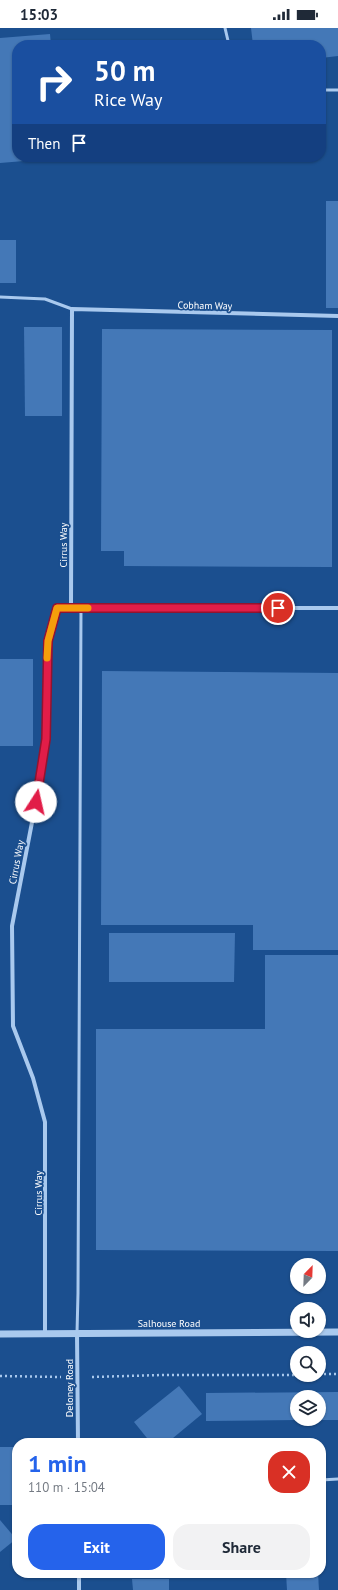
<!DOCTYPE html>
<html lang="en">
<head>
<meta charset="utf-8">
<style>
  body { margin:0; font-family:"PT Sans",sans-serif; background:#f2f2f3; color:#1f2937; height:100vh; display:flex; flex-direction:column; font-size:15px; white-space:nowrap }
  * { box-sizing:border-box; margin:0 }
  p { font-size:13px; color:#747a83 }
  .icon { flex:none; width:22px; height:22px; fill:none; stroke:currentColor; stroke-width:2; stroke-linecap:round; stroke-linejoin:round }
  .map { position:relative; flex:1; overflow:hidden }
  .details { position:absolute; left:12px; top:1410px; width:314px; height:140px; display:flex; flex-direction:column; background:#fff; border-radius:16px; box-shadow:0 1px 3px #0004 }
  .details>* { flex:none }
  .guide { position:absolute; left:12px; top:12px; width:314px; height:122px; border-radius:16px; box-shadow:0 1px 3px #0004; background:#1a4fa0; color:#fff; overflow:hidden }
  .needle { width:26px; rotate:23deg }
  .buttons { position:absolute; left:290px; top:1230px; display:grid; gap:8px }
  .buttons a { display:grid; place-items:center; width:36px; height:36px; border-radius:50%; background:#fff; box-shadow:0 1px 3px #0004; font-size:20px }
  .pin { position:absolute; display:grid; place-items:center; width:34px; height:34px; color:#fff; margin:-17px; border:2px solid #fff; border-radius:50%; box-shadow:0 1px 4px #0007 }
  .me { position:absolute; width:44px; margin:-22px; rotate:10deg; stroke-linejoin:round; filter:drop-shadow(0 0 3px #0008) }
  .turn { display:flex; align-items:center; gap:14px; height:84px; padding:0 16px; font-size:18px }
  .turn .icon { width:52px; height:52px; stroke-width:2.5 }
  .turn b { display:block; font-size:28px; line-height:34px }
  .then { display:flex; align-items:center; height:38px; padding:0 16px; background:#0003; gap:8px; font-size:15px }
  .round { display:grid; place-items:center; flex:none; width:42px; height:42px; border-radius:16px; background:#f2f2f3 }
  .overview { display:flex; align-items:center; justify-content:space-between; height:68px; padding:0 16px }
  h1 { font-size:24px; font-weight:700; line-height:30px; color:#2563eb }
  .button { display:flex; gap:8px; margin-top:auto; padding:8px 16px }
  .button a { flex:1; height:46px; border-radius:16px; background:#2563eb; color:#fff; font-size:16px; font-weight:700; line-height:46px; text-align:center }
  .button a+a { background:#f2f2f3; color:#1f2937 }
  .status { display:flex; justify-content:space-between; align-items:center; height:28px; padding:0 20px; background:#fff; direction:ltr }
  .status svg { height:11px; fill:currentColor }
  .map>svg:first-child { display:block }
</style>
</head>
<body>
<div class="status"><b>15:03</b><svg viewBox="0 0 49 12"><path d="M0 12V9h3v3zM5 12V6h3v6zM10 12V3h3v9zM15 12V0h3v12zM26 1h20v11H26zM47 4h2v5h-2z"/></svg></div>
<div class="map">
<svg width="338" height="1562" viewBox="0 0 338 1562">
  <rect width="100%" height="100%" fill="#1b4f8f"/>
  <g fill="#4478b7">
    <path d="M251,0H338V28L321,30V17H253Z"/>
    <path d="M50,6L51,17H17V129L60,130L0,135V10Z"/>
    <rect x="326" y="173" width="12" height="107"/>
    <rect x="0" y="212" width="16" height="43"/>
    <path d="M24,299H62V388H25Z"/>
    <path d="M102,301L332,302V539L124,538V523H101Z"/>
    <rect x="0" y="631" width="33" height="87"/>
    <path d="M102,643L338,645V922H253V897H101Z"/>
    <path d="M109,905H235L234,954H109Z"/>
    <path d="M265,927H338V1223L96,1222V1001H265Z"/>
    <path d="M179,1358L202,1386L167,1415H151L134,1394Z"/>
    <path d="M338,1364V1392H319V1369H297V1392L206,1393V1365Z"/>
    <rect x="0" y="1419" width="17" height="58"/>
    <path d="M0,1492L16,1511L0,1524Z"/>
    <path d="M286,1545H318L319,1562H287Z"/>
    <path d="M132,1551H169V1562H133Z"/>
  </g>
  <g fill="none" stroke-linecap="round" stroke-linejoin="round">
    <g stroke="#a9c9ee" stroke-width="2.5" stroke-dasharray="2 3" stroke-linecap="butt">
      <path d="M319,1346H338"/>
      <path d="M0,1348L61,1349"/>
      <path d="M92,1349L162,1347H297"/>
    </g>
    <g stroke="#a9c9ee" stroke-width="3">
      <path d="M225,0L229,17"/>
      <path d="M321,62H338"/>
      <path d="M0,269L45,271L72,281"/>
      <path d="M77,1305L78,1265L81,580"/>
      <path d="M321,1452L338,1451"/>
    </g>
    <g stroke="#a9c9ee" stroke-width="4">
      <path d="M71,580L72,281L338,288"/>
      <path d="M45,1305V1094L33,1050L13,998L12,898L39,758L46,711L48,613L57,580H338"/>
      <path d="M77,1305L78,1415"/>
      <path d="M79,1545V1562"/>
    </g>
    <path stroke="#a9c9ee" stroke-width="7" d="M0,1306L338,1304"/>
  </g>
  <g fill="none" stroke-linecap="round" stroke-linejoin="round">
    <g stroke="#92132f" stroke-width="10">
      <path id="route" d="M36,774L46,711L48,613L57,580H278"/>
    </g>
    <use href="#route" stroke="#e11d48" stroke-width="7"/>
    <path stroke="#f59e0b" stroke-width="7" d="M47,630L48,613L57,580H88"/>
  </g>
  <g text-anchor="middle" stroke-width="3.5" stroke-linejoin="round" paint-order="stroke">
    <g font-size="10" fill="#fff" stroke="#1b4f8f">
      <text transform="translate(205 277) rotate(1)" y="4">Cobham Way</text>
      <text transform="translate(63 517) rotate(-90)" y="4">Cirrus Way</text>
      <text transform="translate(16 834) rotate(-79)" y="4">Cirrus Way</text>
      <text transform="translate(38 1165) rotate(-90)" y="4">Cirrus Way</text>
      <text x="169" y="1299">Salhouse Road</text>
      <text transform="translate(69 1360) rotate(-90)" y="4">Deloney Road</text>
    </g>
  </g>
</svg>
<div class="buttons">
<a><svg class="needle" viewBox="-14 -14 28 28"><path d="M0-13l5 13h-10z" fill="#e53935"/><path d="M0 13l5-13h-10z" fill="#747a83"/></svg></a>
<a><svg class="icon" aria-label="sound" viewBox="0 0 24 24"><path d="M4 9h4l5-4v14l-5-4H4zM17 9q2 3 0 6"/></svg></a>
<a><svg class="icon" aria-label="search" viewBox="0 0 24 24"><circle cx="10" cy="10" r="6"/><path d="M15 15l6 6"/></svg></a>
<a><svg class="icon" aria-label="layers" viewBox="0 0 24 24"><path d="M12 4l9 5-9 5-9-5zM3 14l9 5 9-5"/></svg></a>
</div>
<div class="pin" style="left:278px;top:580px;background:#d93025"><svg class="icon" aria-label="arrive" viewBox="0 0 24 24"><path d="M6 21V4h12l-3 4 3 4H6"/></svg></div>
<svg class="me" style="left:36px;top:774px" viewBox="-20 -20 40 40"><circle r="19" fill="#fff"/><path d="M0-13L10 11 0 6-10 11z" fill="#e11d48"/></svg>
<div class="guide">
<div class="turn"><svg class="icon" aria-label="right" viewBox="0 0 24 24"><path d="M7 20v-9h11M14 6l5 5-5 5"/></svg><div><b>50 m</b>Rice Way</div></div>
<div class="then">Then<svg class="icon" aria-label="arrive" viewBox="0 0 24 24"><path d="M6 21V4h12l-3 4 3 4H6"/></svg></div>
</div>
<section class="details">
<div class="overview"><div><h1>1 min</h1><p>110 m · 15:04</p></div><a class="round" style="background:#d93025;color:#fff"><svg class="icon" aria-label="close" viewBox="0 0 24 24"><path d="M6 6l12 12M18 6L6 18"/></svg></a></div>
<div class="button"><a>Exit</a><a>Share</a></div>
</section>
</div>
</body>
</html>
